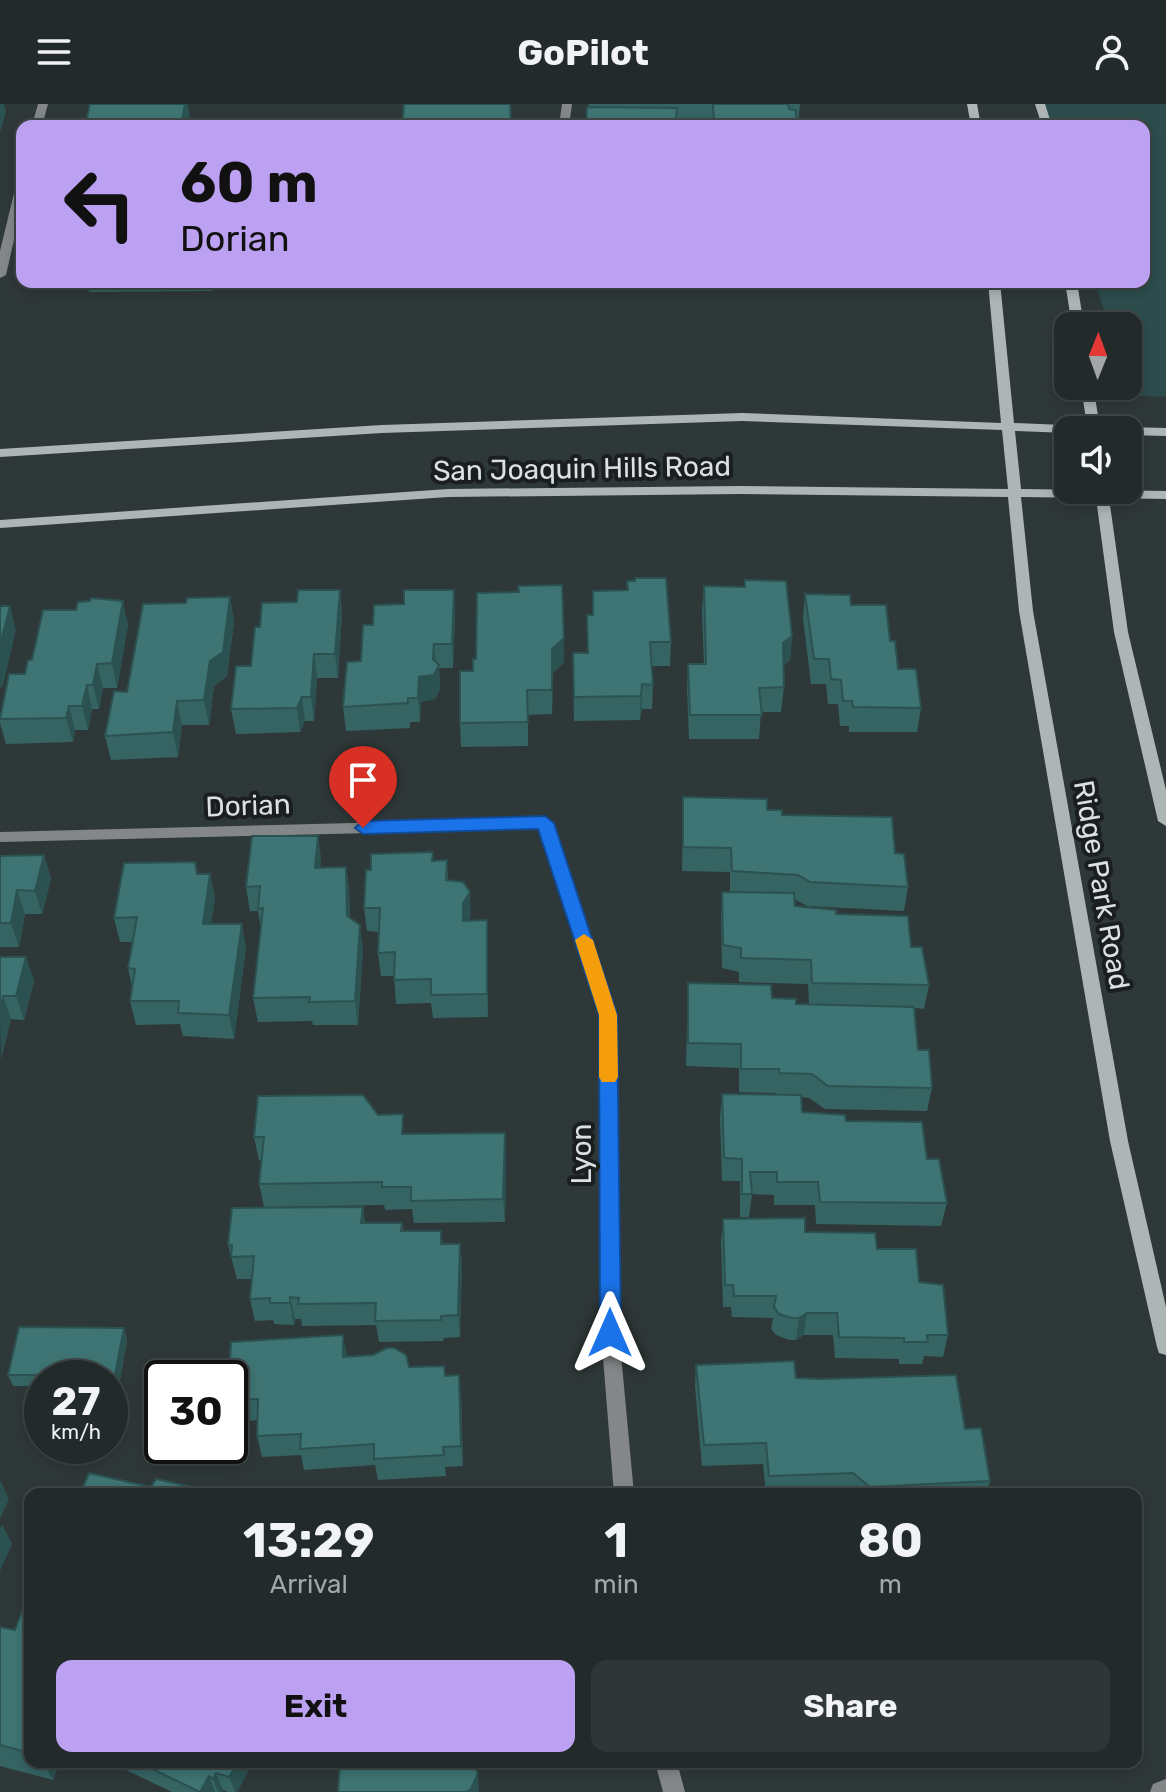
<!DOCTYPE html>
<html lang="en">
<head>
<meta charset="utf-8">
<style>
  body { margin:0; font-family:Rubik,sans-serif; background:#2f3636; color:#f1f3f6; height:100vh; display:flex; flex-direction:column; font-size:30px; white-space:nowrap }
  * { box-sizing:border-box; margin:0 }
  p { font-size:26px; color:#a3a7a8 }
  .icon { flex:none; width:44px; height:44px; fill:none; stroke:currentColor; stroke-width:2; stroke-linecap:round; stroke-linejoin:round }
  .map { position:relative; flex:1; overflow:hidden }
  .drawer { position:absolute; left:24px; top:1384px; width:1118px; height:280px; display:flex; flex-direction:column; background:#232a2a; border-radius:16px; box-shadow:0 4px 12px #0003,0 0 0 2px #404647 }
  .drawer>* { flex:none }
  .top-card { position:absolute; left:16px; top:16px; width:1134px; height:168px; border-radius:16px; box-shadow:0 4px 12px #0003,0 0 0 2px #404647; background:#bca0f2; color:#111; overflow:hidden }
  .needle { width:52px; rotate:1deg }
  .buttons { position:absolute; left:1054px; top:208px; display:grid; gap:16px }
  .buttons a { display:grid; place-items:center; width:88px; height:88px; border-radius:16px; background:#232a2a; box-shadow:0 4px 12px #0003,0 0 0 2px #404647; font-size:40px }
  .speed { position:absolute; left:24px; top:1256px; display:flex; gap:16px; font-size:40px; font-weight:700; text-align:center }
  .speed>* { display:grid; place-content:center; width:104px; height:104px; border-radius:50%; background:#232a2a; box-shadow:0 4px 12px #0003,0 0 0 2px #404647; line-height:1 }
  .speed small { font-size:20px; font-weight:400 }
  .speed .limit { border:4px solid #111; border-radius:12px; background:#fff; color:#111 }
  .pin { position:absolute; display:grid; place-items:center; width:68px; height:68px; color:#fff; margin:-82px -34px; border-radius:50% 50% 50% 0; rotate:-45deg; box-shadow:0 0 8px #0007 }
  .pin .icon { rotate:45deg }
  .me { position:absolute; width:88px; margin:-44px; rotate:0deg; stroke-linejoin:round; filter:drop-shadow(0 0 6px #0008) }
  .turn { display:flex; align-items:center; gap:28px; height:168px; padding:0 32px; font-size:36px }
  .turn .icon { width:104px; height:104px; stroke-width:2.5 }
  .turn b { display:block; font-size:56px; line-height:68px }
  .eta { display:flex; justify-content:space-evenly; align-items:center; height:136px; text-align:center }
  .eta b { font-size:48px; font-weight:700; line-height:56px }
  .cta { display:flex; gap:16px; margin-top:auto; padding:16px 32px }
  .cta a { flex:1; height:92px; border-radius:16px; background:#bca0f2; color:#111; font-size:32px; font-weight:700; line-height:92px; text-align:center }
  .cta a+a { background:#2f3636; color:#f1f3f6 }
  header { display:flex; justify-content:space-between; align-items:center; height:104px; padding:0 32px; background:#232a2a; font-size:36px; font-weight:700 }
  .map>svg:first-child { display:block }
</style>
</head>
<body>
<header><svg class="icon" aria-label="menu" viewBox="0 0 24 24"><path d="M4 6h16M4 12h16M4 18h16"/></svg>GoPilot<svg class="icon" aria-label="person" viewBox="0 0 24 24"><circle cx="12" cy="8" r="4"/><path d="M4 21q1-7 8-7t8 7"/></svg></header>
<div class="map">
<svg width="1166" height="1688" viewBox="0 0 1166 1688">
  <rect width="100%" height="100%" fill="#2f3838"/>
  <path fill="#2c4d4c" d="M1040,0H1166V293L1130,291L1127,282L1128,222H1109L1095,178H1144V22H1047Z"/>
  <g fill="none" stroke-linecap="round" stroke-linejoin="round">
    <g fill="#838787" fill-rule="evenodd">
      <path d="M38,0H48L42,22H32Z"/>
      <path d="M562,0H572L569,22H559Z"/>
      <path d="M22,74V101L6,171L0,174V147L17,77Z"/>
    </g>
    <g fill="#838787" fill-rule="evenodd">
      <path d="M545,714L553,719L616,911L619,1229L634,1390H614L601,1229L600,911L539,725L0,738V728Z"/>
      <path d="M655,1658H677L685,1688H663Z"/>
      <path d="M1166,1675V1688H1150L1153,1680Z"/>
    </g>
    <g fill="#aeb5b5" fill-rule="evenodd">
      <path d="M967,0H977L981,22H971Z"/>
      <path d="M1035,0H1045L1052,22H1042Z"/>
      <path d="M988,178H1000L1014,319L1087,322L1081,282H1093L1100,323L1103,326H1068V329L1015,327L1021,385L1166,387V395L1109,394L1128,528L1166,686V722L1158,717L1114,528L1096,394L1021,393L1033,507L1128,1037L1166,1203V1251L1159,1249L1157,1243L1110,1037L1019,507L1008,393L740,390L448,393L0,424V416L448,385L740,382L1008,385L1002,326L742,317L382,329L0,353V345L382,321L742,309L1001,319Z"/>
      <path d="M1065,178H1077L1084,222H1072Z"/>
      <path d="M1128,323L1166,324V332L1128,331V326H1122Z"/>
    </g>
  </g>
  <g fill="#356463">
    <path d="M589,0H800L798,19L586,22Z"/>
    <path d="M87,178H439V181L369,183L368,179H352L351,182L328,184L259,185L213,181L212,187L89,188Z"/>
    <path d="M687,178H743V179Z"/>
    <path d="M745,476L792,532L790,556L783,561L784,583L781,608H761L759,635H689L687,584L688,560H704L702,507L704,482L744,483Z"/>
    <path d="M627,477L671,538L670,562H652L653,581L652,605H642L640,616L574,617L573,549H587V511H593L627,486Z"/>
    <path d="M340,486L342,510L338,574H317L314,617H305L300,628L236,630L231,605L251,562L297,498Z"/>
    <path d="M805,490L851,501L890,537L898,565L921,604L917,628H849V622H840L838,600H828L826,580H811L803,514Z"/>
    <path d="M230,493L234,518L227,572L214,582L209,621H182L178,653L111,656L105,632L127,588L186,499Z"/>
    <path d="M455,510L453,564H439L440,585L435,595L421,598L420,618H410V624L346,627L343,603L361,557L373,521Z"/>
    <path d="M128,521L117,584H103L99,605H92L88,626H75L73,638L6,640L0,619V611L32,556Z"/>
    <path d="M564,534V558L553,569L552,610L528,611V642L461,643L460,619Z"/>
    <path d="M683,693L767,706L895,749L908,783L904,807L807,802L794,795L795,802L836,810L911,843L929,881L924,905L915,904L918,946L932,984L927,1007L825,1005L809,994L801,993L802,1008L846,1017L927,1055L947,1099L941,1122L816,1120L815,1101H774V1091L752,1090L749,1113H740V1077H722L720,1013L722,990H776V989L739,988V964L686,962L688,879L772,894L796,900H809L808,880L739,878V868L722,864L721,811L722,788H730V768L682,767Z"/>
    <path d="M318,732L321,756L320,763H346L349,787L350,814L363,845L358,921H313L312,917L258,918L253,894L261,824L258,807H250L246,783Z"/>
    <path d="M44,751L51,775L42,810H25L19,843H0V752Z"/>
    <path d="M434,756H447L448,776L471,812L468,817L488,840V913L433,914L431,899L396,900L394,872H381L378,849L379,828L367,827L364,804L371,766Z"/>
    <path d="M198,770H210L215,794L211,820L246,843L234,935L183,932L180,920L136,921L130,897L132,883L128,864L133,838H120L114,814Z"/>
    <path d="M0,853H26L34,877L24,916L11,915L1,955Z"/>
    <path d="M378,1011L405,1030L506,1052L505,1118L414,1119L412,1105L385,1106L384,1101L264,1103L259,1080L262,1056H259L254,1033Z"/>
    <path d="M363,1103L365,1119H402L403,1127H441L443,1140H460L462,1162L460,1233L444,1234L443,1237L379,1238L376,1221L302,1222L301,1215H295L294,1221L274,1220L273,1216L255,1217L250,1195L252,1175H237L228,1141Z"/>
    <path d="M723,1115L805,1128L877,1145L919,1178L948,1231L943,1253L924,1252L922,1260H899V1255L835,1254L833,1231H804L796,1236H789L776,1231L771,1225L773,1214L732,1213L731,1203H723L721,1138Z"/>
    <path d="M124,1224L127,1236L119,1282H110V1274H42V1282H13L8,1271Z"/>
    <path d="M347,1253L409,1263L445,1272L461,1292L463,1362L445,1363L446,1372L378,1376L375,1361L304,1366L301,1351L262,1353L257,1332L258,1316L234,1318L230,1303V1274Z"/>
    <path d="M696,1261L796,1274L965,1325L990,1377L986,1390H766L763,1360L702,1362L695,1282Z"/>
    <path d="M30,1503V1658H60L53,1676L0,1662V1523L15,1526Z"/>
    <path d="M121,1658H253L237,1688H228L223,1686L222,1688H172L124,1665Z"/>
  </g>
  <g fill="#2b5150">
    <path d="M0,0H4L6,8L0,28Z"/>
    <path d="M185,0H188L190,13L188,22H181Z"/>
    <path d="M340,486L342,510L338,574L335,550Z"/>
    <path d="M454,486L455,510L453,564L452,540Z"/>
    <path d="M230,493L234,518L227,572L214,582L209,621L204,596L210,557Z"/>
    <path d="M123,497L128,521L117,584L112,559Z"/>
    <path d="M10,502L16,526L3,582L0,584V541Z"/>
    <path d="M792,532L790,556L781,563L783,539Z"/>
    <path d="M564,534V558L553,569L552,610V545Z"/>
    <path d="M434,540L436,567L439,561L440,585L435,595L421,598L420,618L418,594L419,573L433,555Z"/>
    <path d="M314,550L317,574L314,617L311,593Z"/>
    <path d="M97,560L103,584L99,605L93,581Z"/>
    <path d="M642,580V605L640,616L641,592Z"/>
    <path d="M87,581L92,605L88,626L82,602Z"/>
    <path d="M302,593L305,617L300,628L297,604Z"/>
    <path d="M177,597L182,621L178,653L173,628Z"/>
    <path d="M69,602L75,626L73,638L66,614Z"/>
    <path d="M318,732L321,756L318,788L315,764Z"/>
    <path d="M44,751L51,775L42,810L35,787Z"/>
    <path d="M346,763L349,787L350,836L347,812Z"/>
    <path d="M210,770L215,794L208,844L203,820Z"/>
    <path d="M17,786L25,810L19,843L11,819Z"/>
    <path d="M470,788L471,812L464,823L465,841L463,799Z"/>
    <path d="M487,816L488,840V913L487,890Z"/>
    <path d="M242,820L246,843L234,935L229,911Z"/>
    <path d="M360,821L363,845L358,921L355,897Z"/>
    <path d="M26,853L34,877L24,916L16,892Z"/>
    <path d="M3,892L11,915L1,955L0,904Z"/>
    <path d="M505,1029L506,1052L505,1118L503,1095Z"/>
    <path d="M363,1103L366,1126L361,1119Z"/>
    <path d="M460,1140L462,1162L460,1233L458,1211Z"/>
    <path d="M290,1193L295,1215L294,1221L290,1199Z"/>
    <path d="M807,1209L804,1231L796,1236L799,1214Z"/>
    <path d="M124,1224L127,1236L119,1282L115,1271Z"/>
    <path d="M343,1231L347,1252V1275L343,1253Z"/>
    <path d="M459,1271L461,1292L463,1362L461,1342Z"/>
    <path d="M0,1376L9,1395L0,1415Z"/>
    <path d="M2,1420L12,1440L0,1467V1425Z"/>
    <path d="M43,1658H60L53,1676Z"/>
    <path d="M238,1658H253L237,1688H235L229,1673Z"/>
    <path d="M216,1669L223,1686L222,1688H218L213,1675Z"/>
    <path d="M478,1669L479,1688H466Z"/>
    <path d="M209,1672L215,1688H200Z"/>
  </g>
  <g fill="#3e7473" stroke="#2b5150" stroke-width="2">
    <path d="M90,0H185L181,21L85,22Z"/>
    <path d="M404,0H510L511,22H402Z"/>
    <path d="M713,0H788L789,5L796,6V19H801V22H586L587,3L677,4L676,15L714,16Z"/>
    <path d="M635,474H666L671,538H650L653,581L642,580L641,592L574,593L573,549H588L587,511H593V487L628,486L627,477H635Z"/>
    <path d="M745,476L786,477L792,532L783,539L784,583L759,584L762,611H690L688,560H706L704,482L745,483Z"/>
    <path d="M562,481L564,534L552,545V586H527L528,618L460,619V567H473V555H476L477,489L519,488L518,482Z"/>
    <path d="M298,486H340L335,550H314L311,593H302L297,604L231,605L236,562H251L255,523H260L262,499L297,498Z"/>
    <path d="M404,486H454L452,540H434L433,555L439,561L434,571L419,573L418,594H408V599L343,603L347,558L361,557L363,521H373L374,501L404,500Z"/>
    <path d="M805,490L850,491L851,501H886L890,537H895L898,565H916L921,604L853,603L852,597H843L841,576L831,575L829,555H814Z"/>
    <path d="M230,493L223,548L210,557L204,596L177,597L173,628L105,632L114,587L127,588L143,500L186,499L187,494Z"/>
    <path d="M91,494L123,497L112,559L97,560L93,581H87L82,602H69L66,614L0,615L9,570H25L28,556H32L43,506H76L78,498L90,497Z"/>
    <path d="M0,502H10L0,541Z"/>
    <path d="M683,693L767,695V706H782V711L892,713L895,749L904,750L908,783L810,778L798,771L732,767L731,744L683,743Z"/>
    <path d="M252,732H318L315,764L346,763L347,812L360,821L355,897L309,898L310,893L253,894L263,804L258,805L260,782L246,783Z"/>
    <path d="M433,748L432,757L447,756L446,776L463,778L470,788L463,799V817L487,816V890L431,891V875L394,876L395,848L378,849L380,804H364L366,766H371V750Z"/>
    <path d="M44,751L35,787L17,786L11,819H0V752Z"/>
    <path d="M195,758L197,770H210L203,820H242L229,911L178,909L179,897H130L135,865L128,864L137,813L114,814L124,759Z"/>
    <path d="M722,788L794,789L795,802L836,806V810L908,812L911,843H922L929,881L812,879L811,856L741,854V844L723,841Z"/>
    <path d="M0,853H26L16,892H3L0,904Z"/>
    <path d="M688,879L771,881L772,894L796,895V900L914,903L918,946H929L932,984L828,982L812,970L779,969V965H741V940L688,939Z"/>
    <path d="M722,990L801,991L802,1008L845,1011L846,1017L922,1018L927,1055H939L947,1099L820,1098L818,1078H777V1068H750L752,1090H742V1055L724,1054Z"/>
    <path d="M363,991L378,1011L403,1010L402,1030L505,1029L503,1095L411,1097V1083H382V1078L259,1080L264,1033H254L258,992Z"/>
    <path d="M363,1103L361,1119H402L401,1127H441V1140H460L458,1211L441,1212V1216L375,1217L376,1199L298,1200L299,1194L290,1193V1199H270V1194L250,1195L254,1152L231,1153L232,1141H228L232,1104Z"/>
    <path d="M805,1114V1128L875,1129L877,1145H916L919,1178L943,1181L948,1231H927L928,1238H904V1234L839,1233L837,1209H807L799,1214H792L779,1210L774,1203L776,1192H734L733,1181H725L723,1115Z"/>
    <path d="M19,1223L124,1224L115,1271H8Z"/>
    <path d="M343,1231V1253L373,1251L387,1244H394L406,1251L409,1263L444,1262L445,1272L459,1271L461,1342L443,1343L444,1351L374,1355V1340L300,1345L301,1330L257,1332L258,1295L230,1296L229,1274L231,1238Z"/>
    <path d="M794,1257L796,1274L821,1275L956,1271L965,1325L981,1324L990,1377L870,1383L853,1369L769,1372L766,1339L704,1341L696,1261Z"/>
    <path d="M89,1369L151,1383L156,1375L210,1387L208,1390H80Z"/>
    <path d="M24,1502L30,1503V1649L0,1641V1523L15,1526Z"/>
    <path d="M138,1658H238L229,1673L216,1669L213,1675L209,1672L200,1688Z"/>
    <path d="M340,1658H473L478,1669L471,1685L466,1688H338Z"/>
  </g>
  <path fill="#1a73e8" stroke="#114b97" stroke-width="2" d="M545,712L554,719L617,911L621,1229L618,1235L610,1238L603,1235L600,1229L599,911L538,725L363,730L355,724L363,717Z"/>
  <path fill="#f59e0b" d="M584,830L593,836L617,911L618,973L615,978H602L599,973V911L575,836Z"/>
  <g text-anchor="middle" stroke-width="8" stroke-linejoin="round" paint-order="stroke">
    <g font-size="28" fill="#dbe1e1" stroke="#1a1e1e">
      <text transform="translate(582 364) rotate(-1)" y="10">San Joaquin Hills Road</text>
      <text transform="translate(248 701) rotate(-2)" y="10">Dorian</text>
      <text transform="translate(1102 781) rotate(80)" y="10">Ridge Park Road</text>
      <text transform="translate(581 1050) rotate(-90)" y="10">Lyon</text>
    </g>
  </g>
</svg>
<div class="buttons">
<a><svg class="needle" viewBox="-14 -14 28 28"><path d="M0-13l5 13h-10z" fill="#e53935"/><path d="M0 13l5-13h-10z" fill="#a3a7a8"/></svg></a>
<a><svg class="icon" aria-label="sound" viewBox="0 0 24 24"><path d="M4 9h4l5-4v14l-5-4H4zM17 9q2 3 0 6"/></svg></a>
</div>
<div class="speed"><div>27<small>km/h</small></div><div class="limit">30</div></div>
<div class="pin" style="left:363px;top:724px;background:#d93025"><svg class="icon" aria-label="arrive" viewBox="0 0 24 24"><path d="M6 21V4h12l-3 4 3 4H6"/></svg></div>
<svg class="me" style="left:610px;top:1229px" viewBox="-20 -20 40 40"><path d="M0-17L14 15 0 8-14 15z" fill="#1a73e8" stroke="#fff" stroke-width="4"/></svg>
<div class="top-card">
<div class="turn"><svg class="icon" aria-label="left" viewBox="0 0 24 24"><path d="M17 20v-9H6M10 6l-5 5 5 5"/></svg><div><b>60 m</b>Dorian</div></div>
</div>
<section class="drawer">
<div class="eta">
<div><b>13:29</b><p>Arrival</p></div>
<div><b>1</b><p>min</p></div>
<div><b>80</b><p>m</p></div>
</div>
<div class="cta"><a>Exit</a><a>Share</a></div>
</section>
</div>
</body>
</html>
